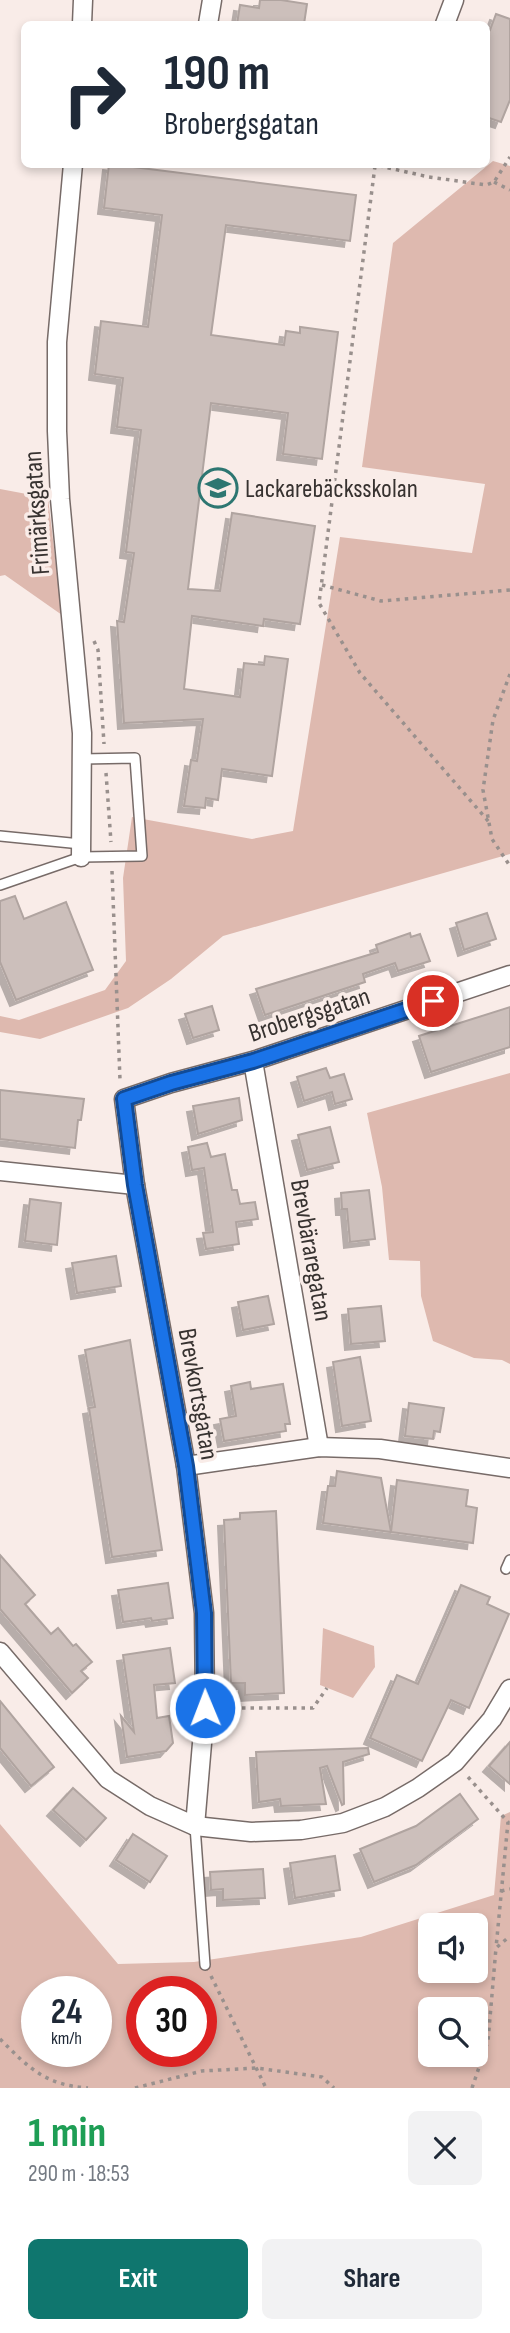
<!DOCTYPE html>
<html lang="en">
<head>
<meta charset="utf-8">
<style>
  body { margin:0; font-family:"Sofia Sans Condensed",sans-serif; background:#f2f2f3; color:#1f2937; height:100vh; display:flex; flex-direction:column; font-size:26px; white-space:nowrap }
  * { box-sizing:border-box; margin:0 }
  p { font-size:23px; color:#747a83 }
  .icon { flex:none; width:38px; height:38px; fill:none; stroke:currentColor; stroke-width:2; stroke-linecap:round; stroke-linejoin:round }
  .map { position:relative; height:2088px; overflow:hidden }
  .side { display:flex; flex-direction:column; background:#fff; flex:1 }
  .side>* { flex:none }
  .guide { position:absolute; left:21px; top:21px; width:469px; height:147px; border-radius:10px; box-shadow:0 4px 10px #0003; background:#fff; color:#1f2937; overflow:hidden }
  .fabs { position:absolute; left:418px; top:1913px; display:grid; gap:14px }
  .fabs a { display:grid; place-items:center; width:70px; height:70px; border-radius:10px; background:#fff; box-shadow:0 4px 10px #0003; font-size:35px }
  .speed { position:absolute; left:21px; top:1976px; display:flex; gap:14px; font-size:35px; font-weight:700; text-align:center }
  .speed>* { display:grid; place-content:center; width:91px; height:91px; border-radius:50%; background:#fff; box-shadow:0 4px 10px #0003; line-height:1 }
  .speed small { font-size:18px; font-weight:400 }
  .speed .limit { border:10px solid #d22; background:#fff; color:#111 }
  .pin { position:absolute; display:grid; place-items:center; width:60px; height:60px; color:#fff; margin:-30px; border:4px solid #fff; border-radius:50%; box-shadow:0 2px 7px #0007 }
  .me { position:absolute; width:77px; margin:-38px; rotate:359deg; stroke-linejoin:round; filter:drop-shadow(0 0 5px #0008) }
  .turn { display:flex; align-items:center; gap:24px; height:147px; padding:0 28px; font-size:32px }
  .turn .icon { width:91px; height:91px; stroke-width:2.5 }
  .turn b { display:block; font-size:49px; line-height:60px }
  .round { display:grid; place-items:center; flex:none; width:74px; height:74px; border-radius:10px; background:#f2f2f3 }
  .overview { display:flex; align-items:center; justify-content:space-between; height:119px; padding:0 28px }
  h1 { font-size:42px; font-weight:700; line-height:52px; color:#1e9e55 }
  .primary-button { display:flex; gap:14px; margin-top:auto; padding:14px 28px }
  .primary-button a { flex:1; height:80px; border-radius:10px; background:#0f766e; color:#fff; font-size:28px; font-weight:700; line-height:80px; text-align:center }
  .primary-button a+a { background:#f2f2f3; color:#1f2937 }
  .map>svg:first-child { display:block }
</style>
</head>
<body>
<div class="map">
<svg width="510" height="2088" viewBox="0 0 510 2088">
  <defs>
    <filter id="shadow"><feDropShadow dx="-6" dy="6" stdDeviation="0" flood-color="#0004"/></filter>
  </defs>
  <rect width="100%" height="100%" fill="#f9ece8"/>
  <g fill="#deb9af" fill-rule="evenodd">
    <path d="M493,161L510,166V854L223,936L171,979L128,1008L40,1039L0,1032V1016L19,1020L105,990L126,961L123,878L132,817L252,839L293,831L340,537L472,553L485,484L362,467L393,243Z"/>
    <path d="M0,489L48,498L62,615L5,575L0,576Z"/>
    <path d="M510,1073V1364L502,1360L474,1358L433,1341L421,1296L420,1261L389,1260L382,1187L367,1113Z"/>
    <path d="M323,1628L374,1646L375,1667L353,1698L320,1685Z"/>
    <path d="M510,1812V2088H0V1824L118,1964L194,1962L361,1937L494,1895L501,1816ZM430,1925H476V1970H430ZM37,1992H96V2051H37ZM142,1992H201V2051H142ZM430,2009H476V2054H430Z"/>
  </g>
  <g fill="#ccbfbb" stroke="#b0a4a0" stroke-width="2" filter="url(#shadow)">
    <path d="M260,0H281L307,4L304,24H237L240,5L259,8Z"/>
    <path d="M496,14L510,19V100L501,122L486,117V28L490,30Z"/>
    <path d="M109,164L356,195L350,241L226,225L211,335L284,345L286,331L300,333V327L338,332L322,459L283,454L288,413L211,403L188,589L220,591L232,513L315,526L300,624L264,619L263,626L192,616L184,689L240,697L244,663L264,665L265,656L288,659L272,776L222,769L218,800L206,798L205,808L184,806L191,760L197,761L203,719L124,723L117,621L124,622L134,553L126,552L141,430L117,427L123,378L95,374L101,321L148,327L162,215L104,208Z"/>
    <path d="M15,896L24,919L66,902L93,970L16,1000L0,962V901Z"/>
    <path d="M487,913L496,939L464,950L456,923Z"/>
    <path d="M410,933L411,937L420,934L430,961L398,971L395,963L363,974L365,982L265,1015L256,989L378,952L376,945Z"/>
    <path d="M212,1006L219,1030L193,1038L185,1014Z"/>
    <path d="M510,1007V1047L431,1072L419,1036Z"/>
    <path d="M326,1068L330,1078L344,1074L352,1099L335,1104L332,1092L304,1101L297,1077Z"/>
    <path d="M0,1090L84,1099L81,1120H78L75,1148L0,1139Z"/>
    <path d="M239,1098L242,1120L198,1134L193,1106Z"/>
    <path d="M330,1127L339,1162L307,1170L298,1135Z"/>
    <path d="M207,1143L211,1157L225,1154L232,1190H237L240,1204L255,1202L258,1219L236,1222L239,1244L206,1249L203,1233L213,1232L204,1168L192,1170L188,1147Z"/>
    <path d="M369,1190L375,1239L350,1242L347,1209H342L341,1193Z"/>
    <path d="M30,1199L61,1203L57,1245L25,1241Z"/>
    <path d="M116,1256L121,1286L77,1293L72,1263Z"/>
    <path d="M268,1296L274,1324L243,1330L238,1302Z"/>
    <path d="M381,1306L385,1341L351,1344L348,1309Z"/>
    <path d="M130,1340L162,1550L112,1557L89,1408L95,1407L85,1350Z"/>
    <path d="M360,1357L371,1421L342,1426L333,1362Z"/>
    <path d="M250,1382L251,1389L283,1384L290,1424H285L286,1431L224,1441L220,1419L236,1416L231,1386Z"/>
    <path d="M409,1403L444,1408L440,1432L434,1431L433,1439L405,1436Z"/>
    <path d="M337,1471L381,1478L391,1532L323,1523L328,1486H335Z"/>
    <path d="M397,1480L468,1490L466,1506L477,1508L473,1543L391,1532Z"/>
    <path d="M276,1511L284,1693L245,1695V1683H231L224,1520L240,1519V1513Z"/>
    <path d="M0,1555L35,1595L25,1604L51,1634L58,1628L73,1646L76,1644L92,1662L81,1671L88,1678L72,1693L0,1609Z"/>
    <path d="M168,1583L173,1618L152,1621L151,1618L123,1622L118,1590Z"/>
    <path d="M461,1585L490,1597L487,1604L509,1614L469,1708L451,1700L422,1761L370,1738L397,1675L418,1684Z"/>
    <path d="M170,1648L175,1683L154,1685L157,1718L169,1716L173,1743L166,1751L127,1757L121,1716L134,1732L123,1655Z"/>
    <path d="M0,1701L54,1767L31,1786L0,1748Z"/>
    <path d="M510,1742V1784L489,1766Z"/>
    <path d="M368,1748L369,1754L343,1762L344,1804L342,1805L327,1766L320,1768L326,1804L281,1806L280,1799L259,1802L256,1752Z"/>
    <path d="M73,1788L106,1818L86,1840L53,1810Z"/>
    <path d="M460,1794L478,1819L416,1865L374,1882L360,1849L416,1826Z"/>
    <path d="M133,1834L167,1856L150,1882L116,1860Z"/>
    <path d="M335,1856L340,1890L295,1898L290,1863Z"/>
    <path d="M263,1869L265,1898L223,1900V1889L211,1890L210,1872Z"/>
  </g>
  <g fill="none" stroke-linecap="round" stroke-linejoin="round">
    <g stroke="#776b68" stroke-width="12">
      <g id="lane">
        <path d="M0,836L81,844"/>
        <path d="M0,885L81,857L142,856L135,758L82,759"/>
        <path d="M506,1569L510,1560"/>
        <path d="M195,1826L205,1965"/>
      </g>
    </g>
    <g stroke="#776b68" stroke-width="21">
      <g id="street">
        <path d="M82,24L83,0"/>
        <path d="M208,24L212,0"/>
        <path d="M445,24L454,0"/>
        <path d="M73,164L57,342V431L60,499L82,733L81,857"/>
        <path d="M253,1061L319,1447"/>
        <path d="M0,1171L135,1185"/>
        <path d="M186,1466L319,1447L380,1449L510,1468"/>
        <path d="M0,1652L108,1779L150,1806L195,1826L251,1832L301,1830L343,1823L385,1807L418,1788L455,1762L492,1719L510,1689"/>
        <path d="M195,1826L205,1708L204,1613L186,1466L135,1185L124,1099L171,1083L253,1061L510,975"/>
      </g>
    </g>
    <g stroke="#99908d" stroke-width="3.5" stroke-dasharray="3.5 5" stroke-linecap="butt">
      <path d="M371,164L429,177L486,185L494,182L510,157"/>
      <path d="M375,166L319,603L360,673L489,822"/>
      <path d="M494,182L510,190"/>
      <path d="M322,585L381,601L510,590"/>
      <path d="M94,641L98,650L104,744"/>
      <path d="M510,674L493,720L483,790L492,839L510,866"/>
      <path d="M106,773L111,842"/>
      <path d="M112,871L120,1080"/>
      <path d="M225,1708H313L327,1688"/>
      <path d="M468,1777L508,1822L496,1948"/>
      <path d="M501,1891L510,1889"/>
      <path d="M211,1976L266,2088"/>
      <path d="M0,2039C29,2068 45,2085 88,2088"/>
      <path d="M135,2088L202,2071L256,2068L322,2077L334,2088"/>
      <path d="M472,2088L488,2041L496,1948L510,1936"/>
    </g>
    <use href="#lane" stroke="#fff" stroke-width="9"/>
    <use href="#street" stroke="#fff" stroke-width="18"/>
  </g>
  <g fill="none" stroke-linecap="round" stroke-linejoin="round">
    <g stroke="#114b97" stroke-width="18">
      <path id="route" d="M205,1708L204,1613L186,1466L135,1185L124,1099L171,1083L253,1061L433,1001"/>
    </g>
    <use href="#route" stroke="#1a73e8" stroke-width="12"/>
  </g>
  <defs>
    <g id="school-ring" transform="scale(2.0125)"><circle r="9.5" fill="#f9ece8" stroke="#2d7671" stroke-width="1.5"/><path d="M0-5L7-2L0 1L-7-2ZM-4 1L0 2.5L4 1V4Q0 6-4 4Z" fill="#2d7671"/></g>
  </defs>
  <g fill-rule="evenodd">
    <use href="#school-ring" x="218" y="488"/>
  </g>
  <g text-anchor="middle" stroke-width="7" stroke-linejoin="round" paint-order="stroke">
    <g font-size="26" fill="#373230" stroke="#f9ece8" text-anchor="start">
      <text x="245" y="497">Lackarebäcksskolan</text>
    </g>
    <g font-size="26" fill="#373230" stroke="#f9ece8">
      <text transform="translate(36 513) rotate(-94)" y="9">Frimärksgatan</text>
      <text transform="translate(309 1014) rotate(-18)" y="9">Brobergsgatan</text>
      <text transform="translate(312 1250) rotate(80)" y="9">Brevbäraregatan</text>
      <text transform="translate(199 1394) rotate(80)" y="9">Brevkortsgatan</text>
    </g>
  </g>
</svg>
<div class="fabs">
<a><svg class="icon" aria-label="sound" viewBox="0 0 24 24"><path d="M4 9h4l5-4v14l-5-4H4zM17 9q2 3 0 6"/></svg></a>
<a><svg class="icon" aria-label="search" viewBox="0 0 24 24"><circle cx="10" cy="10" r="6"/><path d="M15 15l6 6"/></svg></a>
</div>
<div class="speed"><div>24<small>km/h</small></div><div class="limit">30</div></div>
<div class="pin" style="left:433px;top:1001px;background:#d93025"><svg class="icon" aria-label="arrive" viewBox="0 0 24 24"><path d="M6 21V4h12l-3 4 3 4H6"/></svg></div>
<svg class="me" style="left:205px;top:1708px" viewBox="-20 -20 40 40"><circle r="17" fill="#1a73e8" stroke="#fff" stroke-width="3"/><path d="M0-11L8 9 0 5-8 9z" fill="#fff"/></svg>
<div class="guide">
<div class="turn"><svg class="icon" aria-label="right" viewBox="0 0 24 24"><path d="M7 20v-9h11M14 6l5 5-5 5"/></svg><div><b>190 m</b>Brobergsgatan</div></div>
</div>
</div>
<section class="side">
<div class="overview"><div><h1>1 min</h1><p>290 m · 18:53</p></div><a class="round"><svg class="icon" aria-label="close" viewBox="0 0 24 24"><path d="M6 6l12 12M18 6L6 18"/></svg></a></div>
<div class="primary-button"><a>Exit</a><a>Share</a></div>
</section>
</body>
</html>
